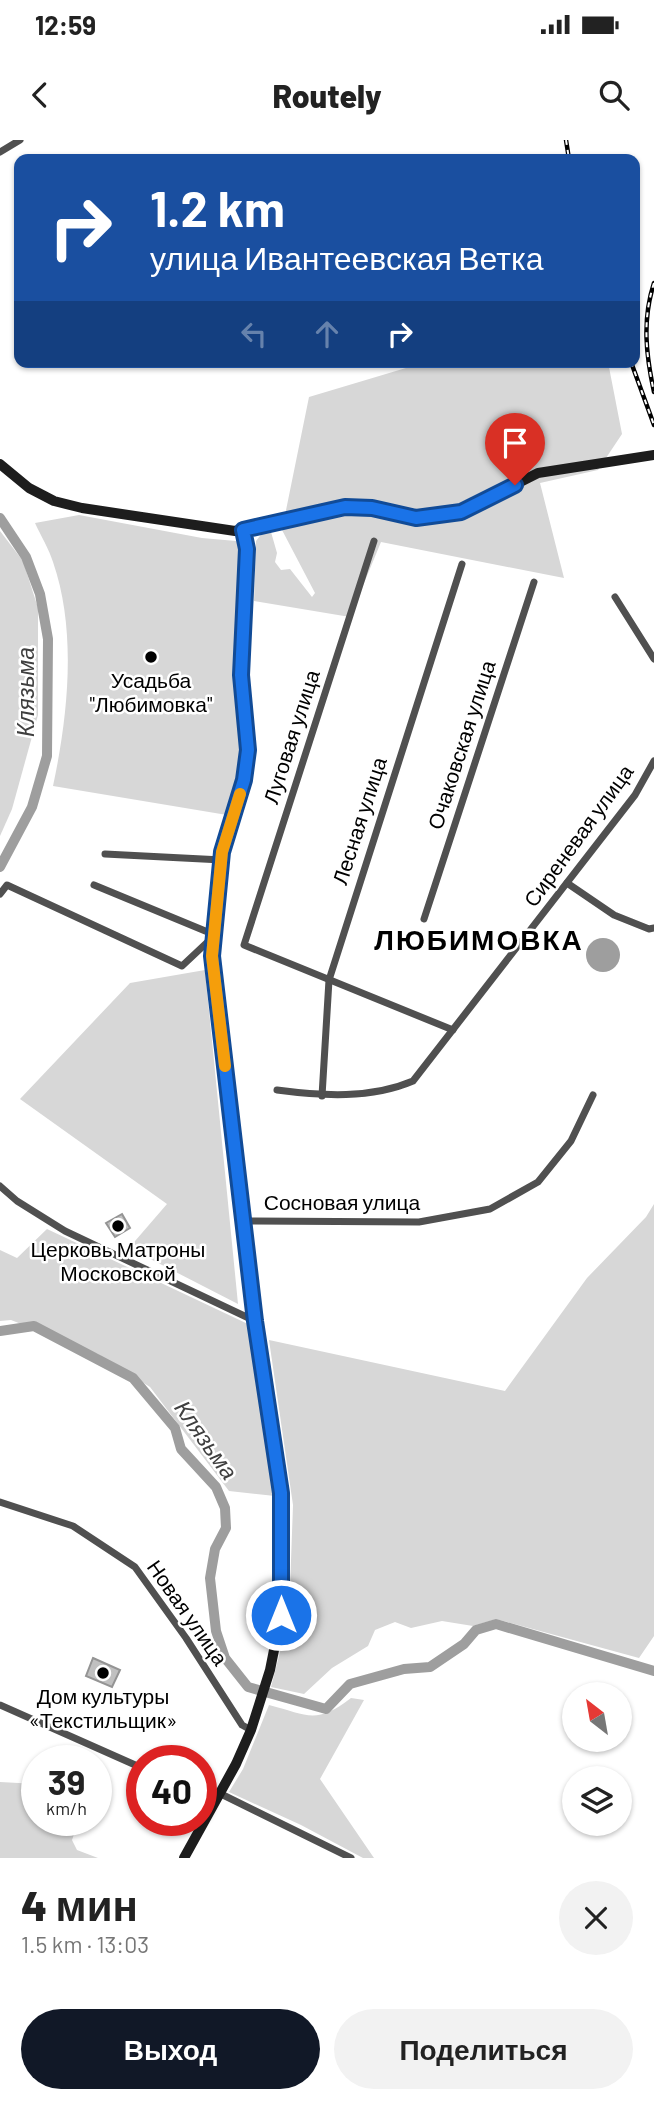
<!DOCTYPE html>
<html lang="ru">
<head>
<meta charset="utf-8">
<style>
  body { margin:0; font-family:Barlow,sans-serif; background:#f2f2f2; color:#222; height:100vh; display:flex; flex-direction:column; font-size:26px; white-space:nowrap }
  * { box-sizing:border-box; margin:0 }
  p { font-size:23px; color:#767676 }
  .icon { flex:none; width:38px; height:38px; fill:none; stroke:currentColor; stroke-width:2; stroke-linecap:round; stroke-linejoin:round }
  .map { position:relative; height:1718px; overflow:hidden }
  .sheet { display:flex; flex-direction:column; background:#fff; flex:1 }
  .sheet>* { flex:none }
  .hud { position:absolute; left:14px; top:14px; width:626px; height:214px; border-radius:14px; box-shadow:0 2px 5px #0004; background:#1a4fa0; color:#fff; overflow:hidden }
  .needle { width:46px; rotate:329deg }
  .fabs { position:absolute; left:562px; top:1542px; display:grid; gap:14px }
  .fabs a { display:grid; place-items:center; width:70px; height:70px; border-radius:50%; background:#fff; box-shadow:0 2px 5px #0004; font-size:35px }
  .speed { position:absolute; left:21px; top:1605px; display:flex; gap:14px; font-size:35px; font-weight:700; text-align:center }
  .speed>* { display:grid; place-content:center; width:91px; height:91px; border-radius:50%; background:#fff; box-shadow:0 2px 5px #0004; line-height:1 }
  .speed small { font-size:18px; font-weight:400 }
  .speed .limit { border:10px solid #d22; background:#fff; color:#111 }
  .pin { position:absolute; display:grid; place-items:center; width:60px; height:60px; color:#fff; margin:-72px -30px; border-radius:50% 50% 50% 0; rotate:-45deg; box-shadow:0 0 7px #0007 }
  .pin .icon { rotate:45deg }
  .me { position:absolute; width:77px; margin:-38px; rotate:0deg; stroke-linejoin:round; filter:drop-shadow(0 0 5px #0008) }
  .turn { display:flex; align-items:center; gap:24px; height:147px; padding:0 21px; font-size:32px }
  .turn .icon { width:91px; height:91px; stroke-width:2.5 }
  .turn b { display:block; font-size:49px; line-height:60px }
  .lanes { display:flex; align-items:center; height:66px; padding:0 21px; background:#0003; justify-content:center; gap:35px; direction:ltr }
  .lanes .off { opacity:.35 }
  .round { display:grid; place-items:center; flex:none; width:74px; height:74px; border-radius:37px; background:#f2f2f2 }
  .head { display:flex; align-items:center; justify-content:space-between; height:119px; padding:0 21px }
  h1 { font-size:42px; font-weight:800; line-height:52px }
  .button { display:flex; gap:14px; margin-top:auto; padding:14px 21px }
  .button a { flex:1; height:80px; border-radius:42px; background:#111827; color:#fff; font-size:28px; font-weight:800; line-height:80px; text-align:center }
  .button a+a { background:#f2f2f2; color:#222 }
  .status { display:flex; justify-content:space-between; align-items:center; height:49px; padding:0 35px; background:#fff; direction:ltr }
  .status svg { height:19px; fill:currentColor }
  header { display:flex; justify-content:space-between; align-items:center; height:91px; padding:0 21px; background:#fff; font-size:32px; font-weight:800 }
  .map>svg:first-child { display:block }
</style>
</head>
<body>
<div class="status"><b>12:59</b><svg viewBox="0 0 49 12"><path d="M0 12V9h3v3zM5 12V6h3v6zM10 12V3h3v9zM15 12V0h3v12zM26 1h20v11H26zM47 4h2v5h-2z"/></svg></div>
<header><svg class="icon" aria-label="back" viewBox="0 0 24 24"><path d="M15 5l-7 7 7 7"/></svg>Routely<svg class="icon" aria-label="search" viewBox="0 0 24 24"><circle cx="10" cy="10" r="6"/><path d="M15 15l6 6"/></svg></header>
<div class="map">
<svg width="654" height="1718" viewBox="0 0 654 1718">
  <rect width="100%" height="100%" fill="#fff"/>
  <g fill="#d7d7d7">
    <path d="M426,222H608L622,294L598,330L540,343L564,438L381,402L350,477L254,461L256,401L263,392H271L277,413L275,422L281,430L290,429L312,457L315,453L282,390L309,257Z"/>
    <path d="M79,375L202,398L236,401L242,411L235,525L243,614L240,637L227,675L53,646C68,576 77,491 53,422C49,409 41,396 35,383Z"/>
    <path d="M0,391L23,421L38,468V575L12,669L0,696Z"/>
    <path d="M205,830L238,1164L129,1108L167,1064L20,959L130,843Z"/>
    <path d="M654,1064V1496L639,1518L496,1479L473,1486L442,1481L411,1488L395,1482L375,1490L368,1506L332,1528L304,1554L271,1547L289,1477L293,1365L269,1200L505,1251L587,1138L646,1077Z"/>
    <path d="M47,1089L250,1185L275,1356L229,1351L150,1247L98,1214L11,1180L0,1181V1110L17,1118Z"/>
    <path d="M351,1558L364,1560L320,1639L374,1718H363L301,1685L229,1652L243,1629L269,1565C308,1575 316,1585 351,1558Z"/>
    <path d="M0,1642L37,1644V1680H79L72,1700L77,1710L98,1718H0Z"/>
  </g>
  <circle fill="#9e9e9e" cx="603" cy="815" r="17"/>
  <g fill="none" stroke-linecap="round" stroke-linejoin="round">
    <g stroke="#9e9e9e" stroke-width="10">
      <path d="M0,378L26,417L40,454L48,499L47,616L32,667L0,727"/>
      <path d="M0,1191L34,1186L133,1238L175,1288L181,1309L216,1347L225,1368L226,1388L215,1409L210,1438L216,1491L225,1518L248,1547L326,1569L350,1544L404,1529L430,1527L464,1504L476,1490L496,1484L654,1531"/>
    </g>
  </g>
  <g fill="#c0c0c0" stroke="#949494" stroke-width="2">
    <path d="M122,1074L130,1088L115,1097L106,1083Z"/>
    <path d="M93,1518L120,1530L112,1547L86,1536Z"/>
  </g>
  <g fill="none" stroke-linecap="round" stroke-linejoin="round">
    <g stroke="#505050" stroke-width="7">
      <path d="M0,12L20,0"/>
      <path d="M374,401L244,805L453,890"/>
      <path d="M615,457L654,519"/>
      <path d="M105,714L222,720"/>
      <path d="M567,743L614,775L649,789L654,788"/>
      <path d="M0,754L7,745L182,826L215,795L94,745"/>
      <path d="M424,779L534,442"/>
      <path d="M277,950C322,956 371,959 413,941L635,655L654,621"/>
      <path d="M322,956L329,840L462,424"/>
      <path d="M0,1046L17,1061L65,1091L255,1181"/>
      <path d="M244,1081L419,1082L490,1069L538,1042L571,1001L593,955"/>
      <path d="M0,1362L73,1386L135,1427L186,1498L242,1585L251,1590"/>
      <path d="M0,1565L142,1628"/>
      <path d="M201,1654L216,1661"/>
      <path d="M221,1654L351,1718"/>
    </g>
    <g stroke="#1d1d1d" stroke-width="10">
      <path d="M0,324L29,348L54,361L82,368L235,391L344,367L372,368L416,378L461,372L538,333L654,315"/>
      <path d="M184,1718L236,1624L251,1590L270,1530L281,1475V1353L255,1181L212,816L222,712L244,640L248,610L241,535L247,409L243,390"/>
    </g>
    <g stroke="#000" stroke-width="4.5">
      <g id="rail">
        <path d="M566,0L569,19"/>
        <path d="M654,143C642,180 646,215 654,252"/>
        <path d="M631,222L654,285"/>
      </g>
    </g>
    <use href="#rail" stroke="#fff" stroke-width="2" stroke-dasharray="5" stroke-linecap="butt"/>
  </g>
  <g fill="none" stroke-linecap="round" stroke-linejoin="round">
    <g stroke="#114b97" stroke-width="18">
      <path id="route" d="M281,1475V1353L255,1181L212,816L222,712L244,640L248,610L241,535L247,409L243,390L345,367L372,368L416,378L461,372L515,345"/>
    </g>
    <use href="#route" stroke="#1a73e8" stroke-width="12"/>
    <path stroke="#f59e0b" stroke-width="12" d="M225,926L212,816L222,712L240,654"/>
  </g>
  <g fill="#000" stroke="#fff" stroke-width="2.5">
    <circle cx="151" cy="517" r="7"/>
    <circle cx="118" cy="1086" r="7"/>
    <circle cx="103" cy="1533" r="7"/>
  </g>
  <g text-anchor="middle" stroke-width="5" stroke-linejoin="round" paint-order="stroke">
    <g font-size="21" fill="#000" stroke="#fff">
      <text x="151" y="548">Усадьба<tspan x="151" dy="24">"Любимовка"</tspan></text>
      <text x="118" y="1117">Церковь Матроны<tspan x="118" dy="24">Московской</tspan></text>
      <text x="103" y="1564">Дом культуры<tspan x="103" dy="24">«Текстильщик»</tspan></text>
    </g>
    <g font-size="21" fill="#000" stroke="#fff">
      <text transform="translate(292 597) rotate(-72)" y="7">Луговая улица</text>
      <text transform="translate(462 605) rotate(-72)" y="7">Очаковская улица</text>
      <text transform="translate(360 681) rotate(-72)" y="7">Лесная улица</text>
      <text transform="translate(579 696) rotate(-54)" y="7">Сиреневая улица</text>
      <text x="342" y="1070">Сосновая улица</text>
      <text transform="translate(187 1473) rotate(55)" y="7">Новая улица</text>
    </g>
    <g font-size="23" font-style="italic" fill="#3f3f3f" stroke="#fff">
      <text transform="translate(26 552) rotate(-90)" y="8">Клязьма</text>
      <text transform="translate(206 1300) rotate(55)" y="8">Клязьма</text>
    </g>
    <g font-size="28" font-weight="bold" letter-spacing="2" fill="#000" stroke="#fff">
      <text x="479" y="810">ЛЮБИМОВКА</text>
    </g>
  </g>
</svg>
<div class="fabs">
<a><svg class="needle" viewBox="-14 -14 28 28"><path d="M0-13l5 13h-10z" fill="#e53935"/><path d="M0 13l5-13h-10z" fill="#767676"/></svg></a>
<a><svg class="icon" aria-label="layers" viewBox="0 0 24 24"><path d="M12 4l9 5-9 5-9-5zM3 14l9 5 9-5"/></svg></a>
</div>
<div class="speed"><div>39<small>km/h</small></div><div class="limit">40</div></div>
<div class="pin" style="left:515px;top:345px;background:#d93025"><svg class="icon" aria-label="arrive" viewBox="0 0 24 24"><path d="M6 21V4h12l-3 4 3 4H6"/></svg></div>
<svg class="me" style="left:281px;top:1475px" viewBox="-20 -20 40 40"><circle r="17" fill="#1a73e8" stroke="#fff" stroke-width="3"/><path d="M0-11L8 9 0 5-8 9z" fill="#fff"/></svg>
<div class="hud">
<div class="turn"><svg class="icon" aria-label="right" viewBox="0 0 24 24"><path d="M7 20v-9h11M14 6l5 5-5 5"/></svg><div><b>1.2 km</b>улица Ивантеевская Ветка</div></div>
<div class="lanes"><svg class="icon off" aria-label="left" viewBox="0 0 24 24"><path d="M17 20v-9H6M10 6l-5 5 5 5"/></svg><svg class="icon off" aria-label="ahead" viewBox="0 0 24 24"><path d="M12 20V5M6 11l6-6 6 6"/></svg><svg class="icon" aria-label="right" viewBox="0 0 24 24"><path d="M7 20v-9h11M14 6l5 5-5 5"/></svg></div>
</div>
</div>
<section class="sheet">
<div class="head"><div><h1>4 мин</h1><p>1.5 km · 13:03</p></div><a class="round"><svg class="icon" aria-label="close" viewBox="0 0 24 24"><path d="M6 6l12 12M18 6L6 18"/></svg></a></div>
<div class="button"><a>Выход</a><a>Поделиться</a></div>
</section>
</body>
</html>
